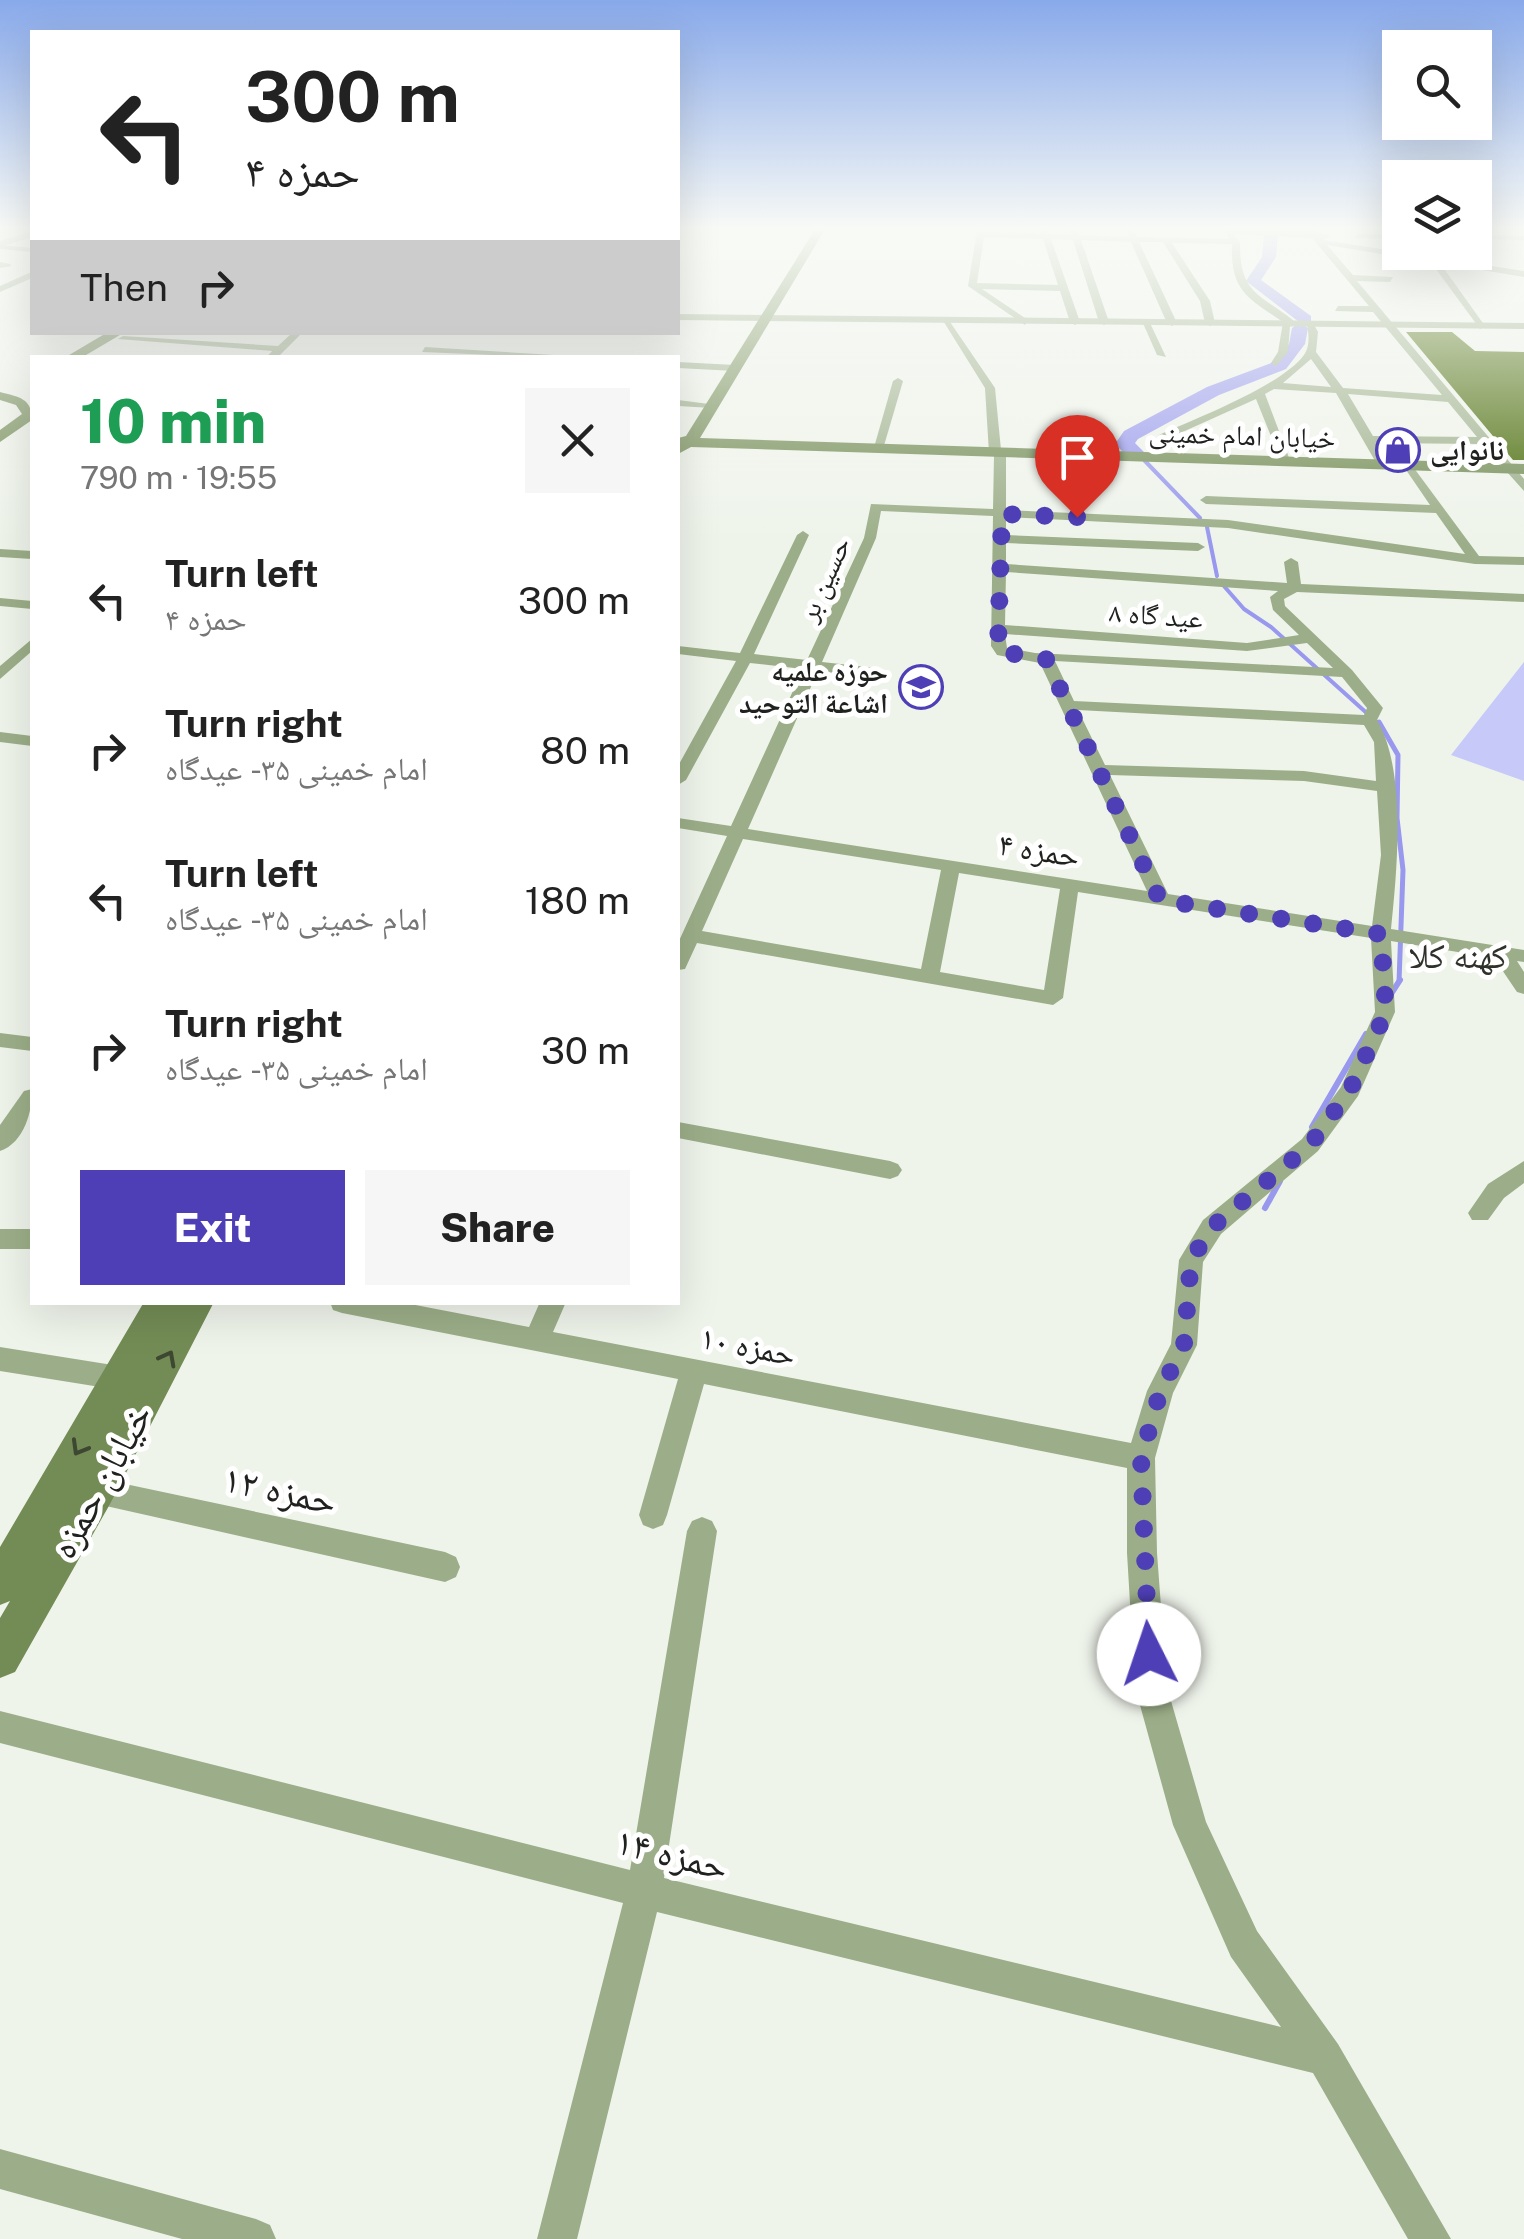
<!DOCTYPE html>
<html lang="en">
<head>
<meta charset="utf-8">
<style>
  body { margin:0; font-family:"Public Sans","Noto Naskh Arabic",sans-serif; background:#f6f6f6; color:#222; height:100vh; display:flex; flex-direction:column; font-size:38px; white-space:nowrap }
  * { box-sizing:border-box; margin:0 }
  p { font-size:32px; color:#767676 }
  .icon { flex:none; width:55px; height:55px; fill:none; stroke:currentColor; stroke-width:2; stroke-linecap:round; stroke-linejoin:round }
  .map { position:relative; flex:1; overflow:hidden }
  .panel { position:absolute; left:30px; top:355px; width:650px; height:950px; display:flex; flex-direction:column; background:#fff; border-radius:0px; box-shadow:0 10px 40px #0002 }
  .panel>* { flex:none }
  .banner { position:absolute; left:30px; top:30px; width:650px; height:305px; border-radius:0px; box-shadow:0 10px 40px #0002; background:#fff; color:#222; overflow:hidden }
  .buttons { position:absolute; left:1382px; top:30px; display:grid; gap:20px }
  .buttons a { display:grid; place-items:center; width:110px; height:110px; border-radius:0px; background:#fff; box-shadow:0 10px 40px #0002; font-size:50px }
  .pin { position:absolute; display:grid; place-items:center; width:85px; height:85px; color:#fff; margin:-102px -42px; border-radius:50% 50% 50% 0; rotate:-45deg; box-shadow:0 0 10px #0007 }
  .pin .icon { rotate:45deg }
  .me { position:absolute; width:110px; margin:-55px; rotate:356deg; stroke-linejoin:round; filter:drop-shadow(0 0 8px #0008) }
  .turn { display:flex; align-items:center; gap:35px; height:210px; padding:0 50px; font-size:45px }
  .turn .icon { width:130px; height:130px; stroke-width:2.5 }
  .turn b { display:block; font-size:70px; line-height:85px }
  .then { display:flex; align-items:center; height:95px; padding:0 50px; background:#0003; gap:20px; font-size:38px }
  .round { display:grid; place-items:center; flex:none; width:105px; height:105px; border-radius:0px; background:#f6f6f6 }
  .head { display:flex; align-items:center; justify-content:space-between; height:170px; padding:0 50px }
  h1 { font-size:60px; font-weight:800; line-height:75px; color:#1e9e55 }
  .primary-button { display:flex; gap:20px; margin-top:auto; padding:20px 50px }
  .primary-button a { flex:1; height:115px; border-radius:0px; background:#4f3fb7; color:#fff; font-size:40px; font-weight:800; line-height:115px; text-align:center }
  .primary-button a+a { background:#f6f6f6; color:#222 }
  ul { padding:0; list-style:none }
  li { display:flex; align-items:center; gap:30px; height:150px; padding:0 50px }
  li div { flex:1 }
  li b { display:block; font-size:38px }
  li em { font-style:normal }
  .map>svg:first-child { display:block }
</style>
</head>
<body>
<div class="map">
<svg width="1524" height="2239" viewBox="0 0 1524 2239">
  <rect width="100%" height="100%" fill="#eff4eb"/>
  <path fill="#c7c9f9" d="M1524,662V781L1451,755Z"/>
  <g fill="none" stroke-linecap="round" stroke-linejoin="round">
    <g stroke="#9898ee" stroke-width="4">
      <path d="M1145,461L1200,518"/>
      <path d="M1207,527L1217,576"/>
      <path d="M1223,585L1244,609L1271,627L1380,725"/>
    </g>
    <path stroke="#9898ee" stroke-width="5" d="M1379,722L1398,755L1397,818L1403,870L1399,982"/>
    <g stroke="#9898ee" stroke-width="6">
      <path d="M1391,994L1400,980"/>
      <path d="M1312,1127L1366,1034"/>
      <path d="M1265,1208L1280,1181"/>
    </g>
    <g fill="#9898ee" fill-rule="evenodd">
      <path d="M1271,231L1278,235L1276,257L1261,280L1311,316V322H1299L1246,281L1262,257L1264,235Z"/>
      <path d="M1300,323L1308,328L1305,344L1286,369L1219,395L1138,439L1135,443L1145,453L1142,457H1128L1115,444L1124,431L1207,387L1274,362L1289,344L1292,328Z"/>
    </g>
  </g>
  <path fill="#446702" d="M1406,332H1452L1475,351L1524,352V460H1513Z"/>
  <g fill="none" stroke-linecap="round" stroke-linejoin="round">
    <g fill="#9cae89" fill-rule="evenodd">
      <path d="M977,231L1041,234L1040,231H1048L1049,234L1071,235L1070,231H1078L1079,235L1129,237L1126,231H1134L1137,237L1229,239L1225,231H1315L1330,236L1323,240L1524,271V277L1440,263L1485,326L1480,329L1433,265L1436,263L1327,245L1353,275L1393,277L1390,282L1357,281L1524,479V491L1482,444L1376,443L1388,464L1378,466L1336,393L1274,389L1265,394L1291,463L1281,461L1256,399L1167,439L1163,445L1166,457L1156,459L1151,445L1159,435C1197,418 1281,386 1304,355C1310,346 1309,335 1307,324L1312,321L1318,332L1316,352L1343,388L1442,395L1373,312L1335,311L1338,306H1369L1312,238L1233,234L1240,242C1239,296 1262,294 1298,324L1290,326L1288,352L1276,366L1271,363L1278,352L1283,322C1248,298 1230,291 1232,244L1172,243L1210,301L1215,323L1210,326L1205,323L1200,301L1163,242H1139L1177,323L1172,326L1167,323L1131,242L1081,240L1109,322L1104,325L1099,322L1073,240L1051,239L1080,322L1075,325L1070,322L1060,291L982,289L1028,320L1025,325L968,286ZM984,237L1043,239L1058,285L977,283ZM1311,359L1331,387L1283,383ZM1348,394L1448,402L1477,437L1373,436Z"/>
      <path d="M1358,234L1400,235V239L1355,238Z"/>
      <path d="M1475,235L1524,236V240L1475,239Z"/>
      <path d="M0,245L32,248V252L0,249Z"/>
      <path d="M0,262L10,264L11,266L0,268Z"/>
      <path d="M29,273H32V278L0,292V286Z"/>
      <path d="M942,319H948L995,388L1001,450L1006,453V510L1228,520L1465,554L1436,513L1206,504L1200,500L1206,496L1430,505L1402,464L1408,460L1479,556L1524,557V565L1475,564L1228,528L1006,517V535L1198,543L1205,547L1198,551L1006,543V564L1287,583L1284,562L1291,558L1298,562L1301,584L1524,594V602L1297,592L1284,599L1285,606L1352,670L1383,708L1377,720C1407,771 1397,870 1391,929L1524,950V962L1517,961L1524,972V994L1517,992L1494,958L1391,941L1395,1012L1358,1096L1318,1151L1221,1234L1203,1262L1197,1345L1173,1393L1155,1458L1157,1553L1167,1687L1206,1822L1257,1931L1338,2044L1451,2239H1408L1313,2073L657,1912L577,2239H537L623,1903L0,1743V1711L630,1870L687,1531L692,1521L702,1517L712,1521L717,1531L664,1878L1281,2027L1231,1957L1173,1825L1135,1687L1127,1553V1468L704,1384L667,1515L663,1525L653,1529L643,1525L639,1515L678,1379L342,1313L333,1310L330,1302H400L529,1327L540,1302H566L553,1332L1131,1443L1147,1391L1171,1344L1179,1260L1203,1220L1302,1139L1341,1087L1375,1012L1371,938L1078,892L1063,998L1053,1005L697,943L685,969L678,970V943L727,836L678,828V818L731,826L803,669L750,663L686,780L678,785V766L736,661L678,654V646L740,653L797,535L803,531L809,535L754,654L807,660L864,538L871,504L993,509L994,456L989,453L985,388ZM881,511L993,516L991,646L997,655L1040,663L1147,891L748,829L818,671L877,678L885,673L877,668L822,662L876,538ZM1006,572L1278,591L1270,597L1273,610L1299,635L1247,643L1005,625ZM1005,634L1247,651L1307,643L1333,668L1035,653L1007,648ZM1055,661L1342,677L1367,708L1364,715L1074,701ZM1078,710L1364,725L1374,742L1376,781L1304,771L1105,765ZM1110,775L1304,781L1377,791L1381,855L1372,926L1168,894ZM743,839L941,870L921,969L702,931ZM959,873L1060,889L1044,990L940,972Z"/>
      <path d="M1142,321L1150,323L1166,357L1157,355Z"/>
      <path d="M293,332H303L277,358H266L272,351L118,339L123,336L278,346Z"/>
      <path d="M425,347L554,355L559,358L422,352Z"/>
      <path d="M678,362L735,365L740,368L735,371L678,368Z"/>
      <path d="M898,378L903,381L883,449L873,451L893,381Z"/>
      <path d="M678,400L717,405L712,408L678,406Z"/>
      <path d="M0,549L32,551V559L0,557Z"/>
      <path d="M0,598L32,601V609L0,606Z"/>
      <path d="M32,639V651L0,679V666Z"/>
      <path d="M0,732L32,736V746L0,742Z"/>
      <path d="M0,1033L32,1037V1051L0,1047Z"/>
      <path d="M32,1089C33,1110 24,1143 0,1151V1125L24,1091Z"/>
      <path d="M678,1122L890,1161L898,1164L902,1170L898,1176L890,1179L678,1138Z"/>
      <path d="M1524,1161V1183L1504,1198L1488,1220H1472L1468,1213L1488,1184Z"/>
      <rect x="0" y="1229" width="32" height="20"/>
      <path d="M0,1347L119,1366L128,1370L132,1378L128,1386L119,1390L0,1371Z"/>
      <path d="M97,1478L445,1552L456,1557L460,1567L456,1577L445,1582L97,1504L87,1501L83,1491L87,1481Z"/>
      <path d="M0,2149L256,2219L270,2225L276,2239H182L0,2189Z"/>
    </g>
    <g fill="#9cae89" fill-rule="evenodd">
      <path d="M32,231V237L0,247V241Z"/>
      <path d="M678,314L1524,323V329L678,320Z"/>
    </g>
    <g fill="#738c55" fill-rule="evenodd">
      <path d="M814,231H824L700,438L1524,464V474L691,447L678,454V438L686,436Z"/>
      <path d="M108,332H125L81,358H64Z"/>
      <path d="M0,392C19,397 32,398 32,420L0,442V430L22,414L16,405L0,400Z"/>
      <path d="M144,1302H179L174,1311L179,1302H214L110,1504L15,1672L0,1678V1618L10,1601L0,1605V1547Z"/>
    </g>
  </g>
  <defs><path id="oneway-chevron" d="M-2-3.5L2.5 0L-2 3.5" fill="none" stroke-width="1.6" stroke-linecap="round" stroke-linejoin="round" transform="scale(2.5)"/></defs>
  <g stroke="#3d4732">
    <use href="#oneway-chevron" transform="translate(168 1358) rotate(-62)"/>
    <use href="#oneway-chevron" transform="translate(79 1448) rotate(120)"/>
  </g>
  <linearGradient id="sky" x2="0" y2="1"><stop stop-color="#88a9ea"/><stop offset="0.42" stop-color="#f8faf6"/><stop offset="1" stop-color="#f8faf6" stop-opacity="0"/></linearGradient>
  <rect width="1524" height="544" fill="url(#sky)"/>
  <g fill="none" stroke-linecap="round" stroke-linejoin="round">
    <path stroke="#4f3fb7" stroke-width="18" stroke-dasharray="0 32.4" d="M1077,517L1002,514L998,646L1002,652L1046,659L1160,900L1381,934L1386,1012L1350,1090L1310,1145L1212,1227L1191,1260L1184,1345L1160,1392L1141,1458L1149,1654"/>
  </g>
  <defs>
    <g id="shop-ring" transform="scale(2.25)"><circle r="9.5" fill="#fff" stroke="#4f3fb7" stroke-width="1.5"/><path d="M-5-2.5h2.3a2.7 3.5 0 0 1 5.4 0H5L5.5 6h-11ZM-1.5-2.5h3a1.5 2.3 0 0 0-3 0Z" fill="#4f3fb7"/></g>
    <g id="school-ring" transform="scale(2.25)"><circle r="9.5" fill="#fff" stroke="#4f3fb7" stroke-width="1.5"/><path d="M0-5L7-2L0 1L-7-2ZM-4 1L0 2.5L4 1V4Q0 6-4 4Z" fill="#4f3fb7"/></g>
  </defs>
  <g fill-rule="evenodd">
    <use href="#shop-ring" x="1398" y="450"/>
    <use href="#school-ring" x="921" y="687"/>
  </g>
  <g text-anchor="middle" stroke-width="10" stroke-linejoin="round" paint-order="stroke">
    <g font-size="28" fill="#20221f" stroke="#fff">
      <text transform="translate(1242 435) rotate(2)" y="10">خیابان امام خمینی</text>
      <text transform="translate(824 579) rotate(-66)" y="10">حسین بر</text>
      <text transform="translate(1156 615) rotate(4)" y="10">عید گاه ۸</text>
    </g>
    <g font-size="28" font-weight="bold" fill="#20221f" stroke="#fff" text-anchor="start">
      <text x="1430" y="460">نانوایی</text>
      <text x="888" y="681" text-anchor="end">حوزه علمیه<tspan x="888" dy="32">اشاعة التوحید</tspan></text>
    </g>
    <g font-size="32" fill="#20221f" stroke="#fff">
      <text transform="translate(1039 850) rotate(9)" y="11">حمزه ۴</text>
      <text transform="translate(748 1346) rotate(11)" y="11">حمزه ۱۰</text>
    </g>
    <g font-size="35" fill="#2f322b" stroke="#fff">
      <text x="1458" y="968">کهنه کلا</text>
    </g>
    <g font-size="38" fill="#20221f" stroke="#fff">
      <text transform="translate(101 1481) rotate(-61)" y="13">خیابان حمزه</text>
      <text transform="translate(280 1490) rotate(12)" y="13">حمزه ۱۲</text>
      <text transform="translate(672 1854) rotate(14)" y="13">حمزه ۱۴</text>
    </g>
  </g>
</svg>
<div class="buttons">
<a><svg class="icon" aria-label="search" viewBox="0 0 24 24"><circle cx="10" cy="10" r="6"/><path d="M15 15l6 6"/></svg></a>
<a><svg class="icon" aria-label="layers" viewBox="0 0 24 24"><path d="M12 4l9 5-9 5-9-5zM3 14l9 5 9-5"/></svg></a>
</div>
<div class="pin" style="left:1077px;top:517px;background:#d93025"><svg class="icon" aria-label="arrive" viewBox="0 0 24 24"><path d="M6 21V4h12l-3 4 3 4H6"/></svg></div>
<svg class="me" style="left:1149px;top:1654px" viewBox="-20 -20 40 40"><circle r="19" fill="#fff"/><path d="M0-13L10 11 0 6-10 11z" fill="#4f3fb7"/></svg>
<div class="banner">
<div class="turn"><svg class="icon" aria-label="left" viewBox="0 0 24 24"><path d="M17 20v-9H6M10 6l-5 5 5 5"/></svg><div><b>300 m</b>حمزه ۴</div></div>
<div class="then">Then<svg class="icon" aria-label="right" viewBox="0 0 24 24"><path d="M7 20v-9h11M14 6l5 5-5 5"/></svg></div>
</div>
<section class="panel">
<div class="head"><div><h1>10 min</h1><p>790 m · 19:55</p></div><a class="round"><svg class="icon" aria-label="close" viewBox="0 0 24 24"><path d="M6 6l12 12M18 6L6 18"/></svg></a></div>
<ul>
<li><svg class="icon" aria-label="left" viewBox="0 0 24 24"><path d="M17 20v-9H6M10 6l-5 5 5 5"/></svg><div><b>Turn left</b><p>حمزه ۴</p></div><em>300 m</em></li>
<li><svg class="icon" aria-label="right" viewBox="0 0 24 24"><path d="M7 20v-9h11M14 6l5 5-5 5"/></svg><div><b>Turn right</b><p>امام خمینی ۳۵ - عیدگاه</p></div><em>80 m</em></li>
<li><svg class="icon" aria-label="left" viewBox="0 0 24 24"><path d="M17 20v-9H6M10 6l-5 5 5 5"/></svg><div><b>Turn left</b><p>امام خمینی ۳۵ - عیدگاه</p></div><em>180 m</em></li>
<li><svg class="icon" aria-label="right" viewBox="0 0 24 24"><path d="M7 20v-9h11M14 6l5 5-5 5"/></svg><div><b>Turn right</b><p>امام خمینی ۳۵ - عیدگاه</p></div><em>30 m</em></li>
</ul>
<div class="primary-button"><a>Exit</a><a>Share</a></div>
</section>
</div>
</body>
</html>
